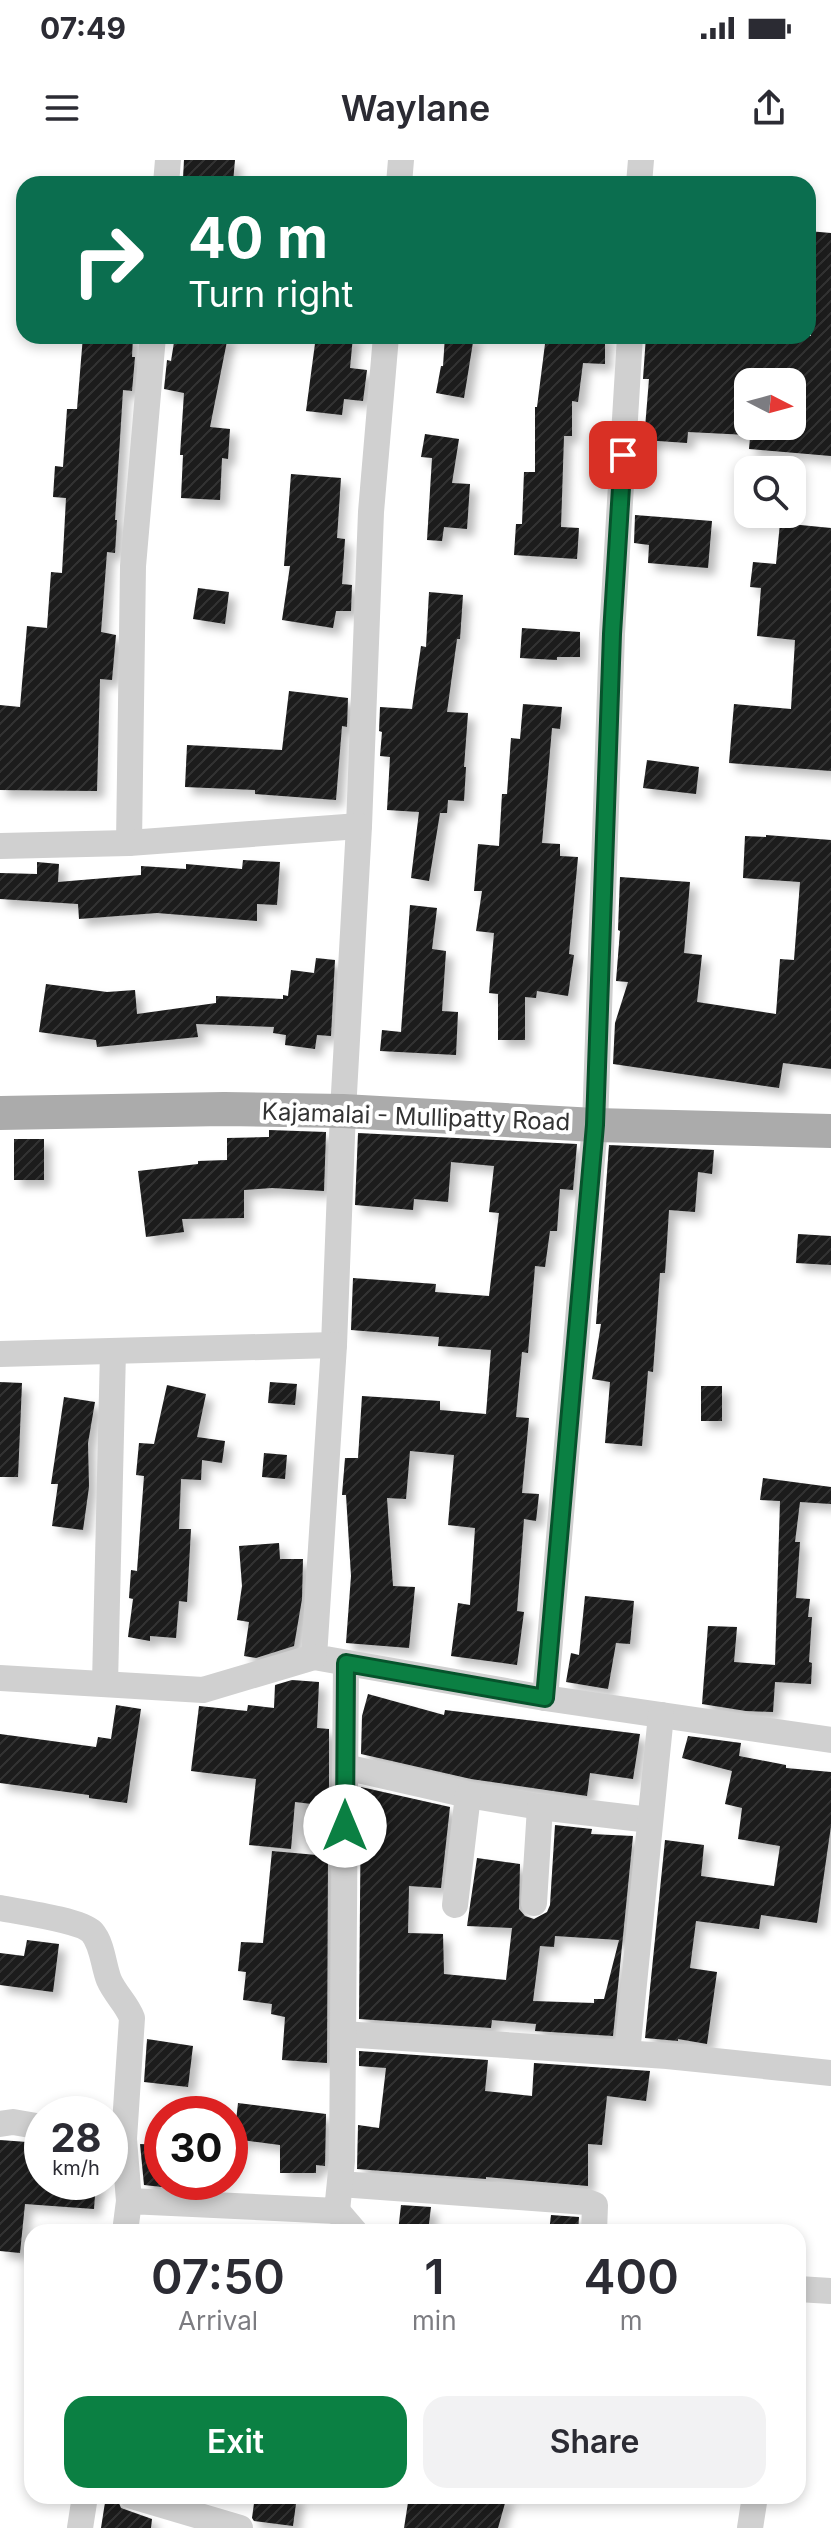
<!DOCTYPE html>
<html lang="en">
<head>
<meta charset="utf-8">
<style>
  body { margin:0; font-family:Inter,sans-serif; background:#f2f2f3; color:#2b2b33; height:100vh; display:flex; flex-direction:column; font-size:30px; white-space:nowrap }
  * { box-sizing:border-box; margin:0 }
  p { font-size:26px; color:#7c7c81 }
  .icon { flex:none; width:44px; height:44px; fill:none; stroke:currentColor; stroke-width:2; stroke-linecap:round; stroke-linejoin:round }
  .map { position:relative; flex:1; overflow:hidden }
  .side { position:absolute; left:24px; top:2064px; width:782px; height:280px; display:flex; flex-direction:column; background:#fff; border-radius:24px; box-shadow:0 4px 12px #0003 }
  .side>* { flex:none }
  .banner { position:absolute; left:16px; top:16px; width:800px; height:168px; border-radius:24px; box-shadow:0 4px 12px #0003; background:#0b6e4f; color:#fff; overflow:hidden }
  .needle { width:52px; rotate:96deg }
  .buttons { position:absolute; left:734px; top:208px; display:grid; gap:16px }
  .buttons a { display:grid; place-items:center; width:72px; height:72px; border-radius:16px; background:#fff; box-shadow:0 4px 12px #0003; font-size:40px }
  .speed { position:absolute; left:24px; top:1936px; display:flex; gap:16px; font-size:40px; font-weight:700; text-align:center }
  .speed>* { display:grid; place-content:center; width:104px; height:104px; border-radius:50%; background:#fff; box-shadow:0 4px 12px #0003; line-height:1 }
  .speed small { font-size:20px; font-weight:400 }
  .speed .limit { border:12px solid #d22; background:#fff; color:#111 }
  .pin { position:absolute; display:grid; place-items:center; width:68px; height:68px; color:#fff; margin:-34px; border-radius:16px; box-shadow:0 4px 12px #0006 }
  .me { position:absolute; width:88px; margin:-44px; rotate:0deg; stroke-linejoin:round; filter:drop-shadow(0 0 6px #0008) }
  .turn { display:flex; align-items:center; gap:28px; height:168px; padding:0 40px; font-size:36px }
  .turn .icon { width:104px; height:104px; stroke-width:2.5 }
  .turn b { display:block; font-size:56px; line-height:68px }
  .eta { display:flex; justify-content:space-evenly; align-items:center; height:136px; text-align:center }
  .eta b { font-size:48px; font-weight:600; line-height:56px }
  .button { display:flex; gap:16px; margin-top:auto; padding:16px 40px }
  .button a { flex:1; height:92px; border-radius:24px; background:#0b8043; color:#fff; font-size:32px; font-weight:600; line-height:92px; text-align:center }
  .button a+a { background:#f2f2f3; color:#2b2b33 }
  .status { display:flex; justify-content:space-between; align-items:center; height:56px; padding:0 40px; background:#fff; direction:ltr }
  .status svg { height:22px; fill:currentColor }
  header { display:flex; justify-content:space-between; align-items:center; height:104px; padding:0 40px; background:#fff; font-size:36px; font-weight:600 }
  .map>svg:first-child { display:block }
</style>
</head>
<body>
<div class="status"><b>07:49</b><svg viewBox="0 0 49 12"><path d="M0 12V9h3v3zM5 12V6h3v6zM10 12V3h3v9zM15 12V0h3v12zM26 1h20v11H26zM47 4h2v5h-2z"/></svg></div>
<header><svg class="icon" aria-label="menu" viewBox="0 0 24 24"><path d="M4 6h16M4 12h16M4 18h16"/></svg>Waylane<svg class="icon" aria-label="share" viewBox="0 0 24 24"><path d="M12 15V3M7 8l5-5 5 5M5 13v7h14v-7"/></svg></header>
<div class="map">
<svg width="831" height="2368" viewBox="0 0 831 2368">
  <defs>
    <pattern id="building-hatch" width="6" height="6" patternUnits="userSpaceOnUse" patternTransform="scale(2)"><rect width="6" height="6" fill="#1a1a1a"/><path d="M-1 1l2-2M0 6l6-6M5 7l2-2" fill="none" stroke="#333"/></pattern>
    <filter id="shadow"><feDropShadow dx="7" dy="7" stdDeviation="4" flood-color="#0004"/></filter>
  </defs>
  <rect width="100%" height="100%" fill="#fff"/>
  <g fill="url(#building-hatch)" fill-rule="evenodd" filter="url(#shadow)">
    <path d="M184,0H235L233,22L183,18Z"/>
    <path d="M808,71L831,73V296L749,289L751,266H792V222H748V275L688,272L687,283L644,280L649,219H643L646,176H728L793,181V176H811Z"/>
    <path d="M83,176H133L132,197H135L132,231L123,230L115,360H117L115,393L107,392L101,472L116,475L112,520L100,519L97,631L0,630V545L20,547L27,466L47,468L51,412L62,413L66,338L53,337L55,306L63,307L67,249H77Z"/>
    <path d="M175,176H228L210,267L230,269L228,299L222,298L220,340L181,338L183,295H180L184,233L164,229L167,200L171,201Z"/>
    <path d="M316,176H353L350,208L367,210L363,241L344,239L342,255L306,251Z"/>
    <path d="M445,176H474L464,238L436,233L441,206H443Z"/>
    <path d="M546,176H605V204L583,203L578,242L572,241V276H564L561,367L579,368L577,399L514,395L516,364H522L524,312H535V247H537Z"/>
    <path d="M425,274L459,279L452,323L470,324L467,369L444,367L442,381L427,380L432,298L421,297Z"/>
    <path d="M291,314L341,318L337,378L345,379L342,424L352,425L351,451H336L333,468L282,460L290,406H284Z"/>
    <path d="M635,355L712,361L708,408L648,403L649,385L634,383Z"/>
    <path d="M780,363L831,368V611L729,603L734,544L791,549L795,480L757,476L761,428L750,427L753,402L776,404Z"/>
    <path d="M198,428L229,432L225,464L193,459Z"/>
    <path d="M429,432L463,435L460,479H457L447,552L468,553L464,607H466L464,641L448,640L447,653H440L429,721L411,718L419,652L387,650L390,597L380,596L382,572L379,571L380,547L412,549L421,486L426,487Z"/>
    <path d="M522,468L580,472V497H557V500L520,498Z"/>
    <path d="M289,531L348,538L347,567L342,566L336,640L255,634V630L185,627L187,585L282,590Z"/>
    <path d="M523,544L562,547L560,569L552,568L542,683L560,684V696L578,697L569,794L574,795L568,836L537,831L536,838L525,837V880H498V834L489,833L494,773L476,771L482,731H474L478,684L499,686L502,634H507L511,578L520,579Z"/>
    <path d="M647,600L699,607L696,634L643,628Z"/>
    <path d="M766,675L831,680V909L783,903L779,928L613,904L615,863L628,822L616,821L620,771L618,770L620,717L690,722L684,793L702,795L697,842L776,854L780,799L794,800L800,722L743,718L745,676L766,677Z"/>
    <path d="M243,700L280,702L277,745L257,744V761L157,753L79,759L78,744L0,739V713L37,714V702L59,704L58,722L141,715V706L186,709V704L242,709Z"/>
    <path d="M410,745L437,748L432,789L446,791L442,851L458,852L456,895L380,891L382,870L401,872Z"/>
    <path d="M316,798L335,800L331,876L317,875L315,889L285,885L286,875L273,873L274,867L196,864L198,877L97,887L96,880L39,872L46,824L107,832L135,830L137,854L216,843V836L283,839V835L288,836L291,810L314,813Z"/>
    <path d="M269,970L326,972L324,1031L272,1028L244,1030V1058L182,1059L184,1072L146,1077L138,1011L198,1004V1001L227,1000V978L269,977Z"/>
    <path d="M358,973L577,984L573,1030L560,1029L557,1071H550L545,1107L535,1106L528,1193L522,1192L516,1257L529,1258L522,1333L539,1334L536,1361L524,1359L517,1451L524,1452L517,1505L451,1496L458,1443L470,1445L475,1368L448,1365L454,1295L410,1291L406,1339L387,1338L393,1426L415,1427L409,1488L346,1483L351,1416L346,1335H342L345,1298H358L362,1236L440,1241V1250L486,1254L491,1190L438,1186L439,1177L351,1170L353,1118L436,1124L435,1132L489,1136L499,1053L489,1052L494,1006L451,1002L448,1042L414,1039L413,1050L355,1045Z"/>
    <rect x="14" y="979" width="30" height="41"/>
    <path d="M609,985L714,990L712,1014L698,1012L695,1052L669,1050L665,1113H660L653,1212L648,1211L642,1286L605,1283L610,1222L592,1219L601,1164H596Z"/>
    <path d="M798,1074L831,1076V1105L796,1103Z"/>
    <path d="M0,1222L22,1223L18,1317H0Z"/>
    <path d="M270,1222L297,1224L295,1245L268,1243Z"/>
    <path d="M167,1225L206,1234L197,1277L225,1281L222,1303L202,1300L201,1320L181,1319L179,1369H191L187,1442L179,1441L176,1478L150,1476V1481L128,1477L133,1439L129,1438L131,1410L137,1411L144,1316L136,1315L139,1283L154,1284Z"/>
    <rect x="701" y="1226" width="21" height="35"/>
    <path d="M64,1237L95,1242L88,1283L89,1327L83,1370L52,1366L58,1324H51Z"/>
    <path d="M264,1293L287,1295L285,1319L262,1317Z"/>
    <path d="M763,1318L831,1327V1344L800,1342L795,1382H800L796,1438L810,1439L808,1457H812L809,1502L812,1503L811,1524L775,1522L773,1552L746,1551L702,1544L708,1466L737,1467L734,1502L775,1505L780,1341L760,1340Z"/>
    <path d="M279,1383L280,1399H303L302,1439L294,1486L256,1498L244,1496L249,1462L237,1460L242,1426L239,1386Z"/>
    <path d="M585,1436L634,1441L630,1484L616,1483L608,1529L566,1522L571,1493L579,1495Z"/>
    <path d="M292,1520L319,1522L317,1568L329,1569V1646L295,1642L291,1689L249,1685L256,1619L191,1611L199,1546L247,1551L248,1545L274,1548L275,1525Z"/>
    <path d="M368,1534L444,1555L445,1550L640,1574L633,1619L590,1613L587,1636L471,1619L361,1594L362,1556Z"/>
    <path d="M116,1545L141,1549L127,1643L89,1638V1635L0,1623V1574L96,1587L98,1577L111,1579Z"/>
    <path d="M688,1576L741,1583L739,1596L786,1605V1608L831,1612V1666L817,1763L761,1755L759,1769L696,1761L690,1808L717,1812L707,1884L678,1879V1881L645,1878L665,1680L704,1685L701,1716L774,1726L780,1686L738,1679L742,1648L725,1644L732,1611L682,1598Z"/>
    <path d="M361,1627L450,1647L441,1728L409,1726L408,1773L443,1774L444,1814L506,1820L512,1768L467,1766L477,1698L520,1704L519,1749L525,1756L534,1759L547,1752L550,1745L555,1665L592,1669L591,1674L633,1676L613,1876L535,1871L536,1864L492,1860L491,1868L359,1859ZM555,1776L619,1780L604,1839H594V1843L533,1841L540,1786L554,1787Z"/>
    <path d="M272,1691L328,1696L327,1903L282,1900L285,1857L271,1854L272,1844L243,1840L246,1812L238,1811L241,1782L263,1783Z"/>
    <path d="M27,1780L59,1784L53,1832L0,1825V1793L24,1796Z"/>
    <path d="M147,1879L193,1886L188,1927L144,1922Z"/>
    <path d="M359,1891L488,1900L485,1931L532,1936L534,1903L650,1911L646,1941L607,1936L602,1985L588,1984V2026L486,2017V2019L357,2009L358,1965L379,1968L386,1908L359,1906Z"/>
    <path d="M238,1943L326,1954L325,2006L316,2005V2013H280V1985L234,1979Z"/>
    <path d="M0,1980L27,1982L26,1994L42,1995V2022H96L94,2049L25,2044L20,2093L0,2091Z"/>
    <path d="M140,1984L162,1985V2027L144,2025Z"/>
    <path d="M401,2045L431,2047L428,2072H398Z"/>
    <path d="M551,2055L579,2057L578,2072H549Z"/>
    <path d="M106,2336H116L121,2348L152,2359L151,2368H101Z"/>
    <path d="M255,2336H297L293,2366L254,2361L252,2358Z"/>
    <path d="M409,2336H507L498,2368H404Z"/>
  </g>
  <g fill="none" stroke-linecap="round" stroke-linejoin="round">
    <g stroke="#d0d0d0" stroke-width="26">
      <path d="M166,24L168,0"/>
      <path d="M399,24L401,0"/>
      <path d="M639,24L641,0"/>
      <path d="M386,176L371,352L359,666L343,951L334,1185L314,1497L545,1538L831,1580"/>
      <path d="M129,683L133,406L153,176"/>
      <path d="M0,686L129,683L359,666"/>
      <path d="M0,1194L334,1185"/>
      <path d="M0,1518L203,1530L314,1497"/>
      <path d="M105,1523L113,1191"/>
      <path d="M545,1538L595,965L612,474L630,176"/>
      <path d="M345,1607L468,1635L540,1647L650,1660"/>
      <path d="M534,1743L540,1647"/>
      <path d="M455,1745L468,1635"/>
      <path d="M0,1748C20,1752 80,1760 92,1772C103,1785 103,1805 109,1820C115,1834 127,1844 132,1858L124,1979L129,2041"/>
      <path d="M343,1874L667,1896L831,1913"/>
      <path d="M627,1893L661,1555"/>
      <path d="M0,1964L13,1962L42,1967"/>
      <path d="M340,2024L587,2042L595,2045L594,2072"/>
      <path d="M337,2051L355,2072"/>
      <path d="M125,2072L129,2041L337,2051L342,2001L346,1503"/>
      <path d="M798,2129L831,2131"/>
      <path d="M132,2336L240,2368"/>
      <path d="M80,2368L85,2336"/>
      <path d="M750,2368L755,2336"/>
    </g>
    <path stroke="#ababab" stroke-width="34" d="M0,953L224,949L343,951L595,965L831,971"/>
  </g>
  <g fill="none" stroke-linecap="round" stroke-linejoin="round">
    <g stroke="#07532c" stroke-width="20">
      <path id="route" d="M345,1666L346,1503L545,1538L595,965L612,474L623,295"/>
    </g>
    <use href="#route" stroke="#0b8043" stroke-width="14"/>
  </g>
  <g text-anchor="middle" stroke-width="8" stroke-linejoin="round" paint-order="stroke">
    <g font-size="24" fill="#333" stroke="#fff">
      <text transform="translate(416 957) rotate(2)" y="8">Kajamalai - Mullipatty Road</text>
    </g>
  </g>
</svg>
<div class="buttons">
<a><svg class="needle" viewBox="-14 -14 28 28"><path d="M0-13l5 13h-10z" fill="#e53935"/><path d="M0 13l5-13h-10z" fill="#7c7c81"/></svg></a>
<a><svg class="icon" aria-label="search" viewBox="0 0 24 24"><circle cx="10" cy="10" r="6"/><path d="M15 15l6 6"/></svg></a>
</div>
<div class="speed"><div>28<small>km/h</small></div><div class="limit">30</div></div>
<div class="pin" style="left:623px;top:295px;background:#d93025"><svg class="icon" aria-label="arrive" viewBox="0 0 24 24"><path d="M6 21V4h12l-3 4 3 4H6"/></svg></div>
<svg class="me" style="left:345px;top:1666px" viewBox="-20 -20 40 40"><circle r="19" fill="#fff"/><path d="M0-13L10 11 0 6-10 11z" fill="#0b8043"/></svg>
<div class="banner">
<div class="turn"><svg class="icon" aria-label="right" viewBox="0 0 24 24"><path d="M7 20v-9h11M14 6l5 5-5 5"/></svg><div><b>40 m</b>Turn right</div></div>
</div>
<section class="side">
<div class="eta">
<div><b>07:50</b><p>Arrival</p></div>
<div><b>1</b><p>min</p></div>
<div><b>400</b><p>m</p></div>
</div>
<div class="button"><a>Exit</a><a>Share</a></div>
</section>
</div>
</body>
</html>
